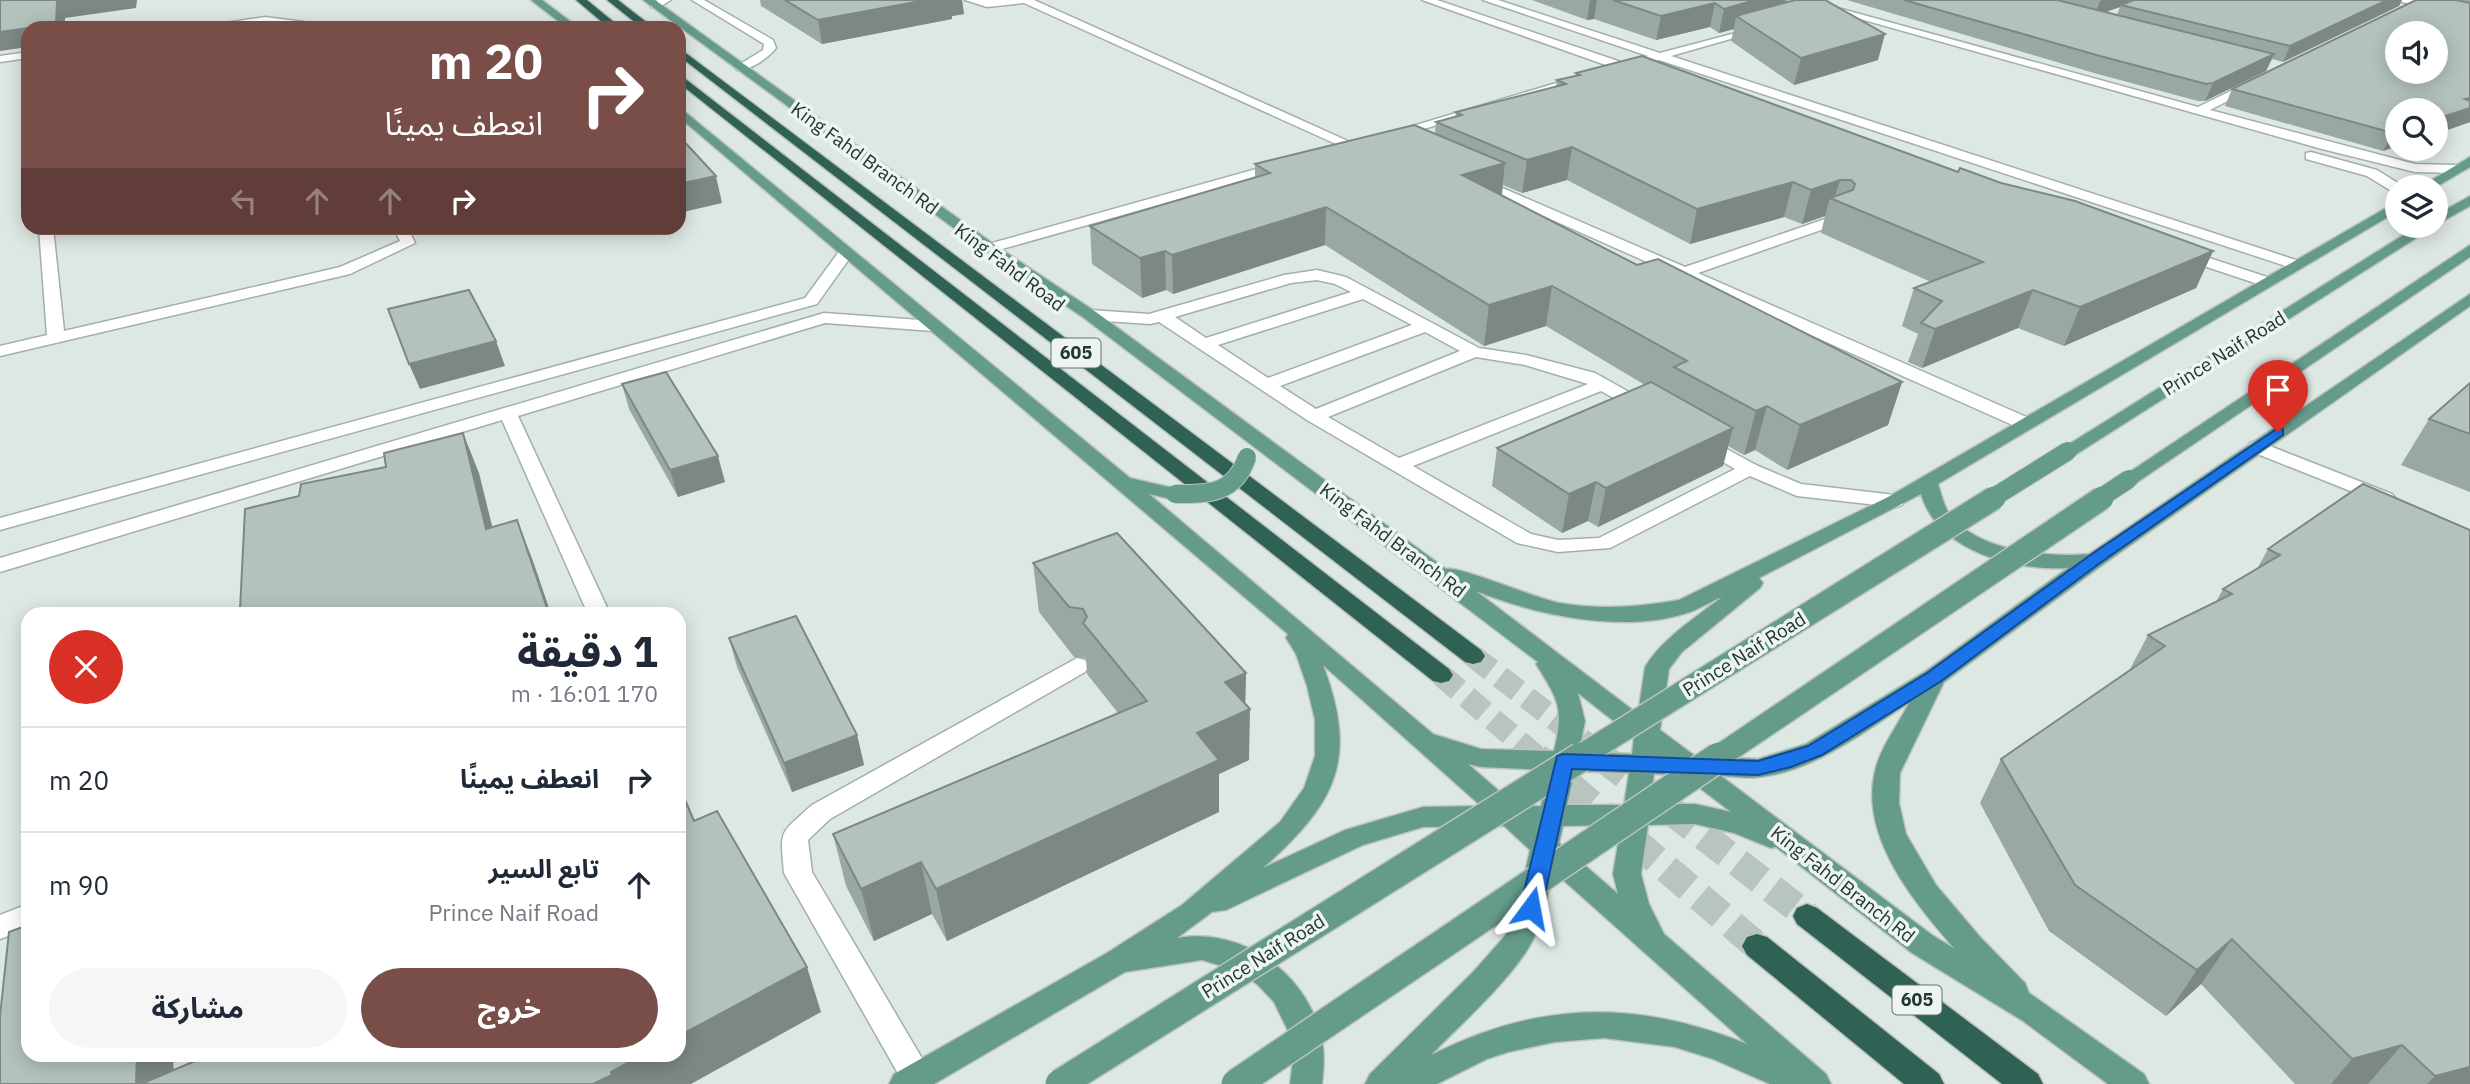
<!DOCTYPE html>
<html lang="ar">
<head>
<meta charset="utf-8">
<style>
  body { margin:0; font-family:"IBM Plex Sans","Noto Sans Arabic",sans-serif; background:#f6f6f7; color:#1f2937; direction:rtl; height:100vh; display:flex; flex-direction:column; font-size:26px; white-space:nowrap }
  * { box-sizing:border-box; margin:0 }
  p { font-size:23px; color:#747a83 }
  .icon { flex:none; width:38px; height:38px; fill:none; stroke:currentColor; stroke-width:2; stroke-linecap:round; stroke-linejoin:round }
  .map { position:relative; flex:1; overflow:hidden; direction:ltr }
  .side { position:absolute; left:21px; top:607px; width:665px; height:455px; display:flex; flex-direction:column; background:#fff; border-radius:21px; box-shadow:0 4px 18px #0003; direction:rtl }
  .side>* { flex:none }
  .top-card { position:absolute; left:21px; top:21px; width:665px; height:214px; border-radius:21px; box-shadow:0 4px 18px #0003; direction:rtl; background:#794d48; color:#fff; overflow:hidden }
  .fabs { position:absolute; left:2385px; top:21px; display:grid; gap:14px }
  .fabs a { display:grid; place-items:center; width:63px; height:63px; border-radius:50%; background:#fff; box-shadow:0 4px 18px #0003; font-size:35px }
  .pin { position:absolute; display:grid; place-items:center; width:60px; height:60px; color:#fff; margin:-72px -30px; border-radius:50% 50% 50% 0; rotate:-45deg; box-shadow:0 0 7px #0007 }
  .pin .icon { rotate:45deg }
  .me { position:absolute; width:77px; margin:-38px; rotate:13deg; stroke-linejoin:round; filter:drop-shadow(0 0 5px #0008) }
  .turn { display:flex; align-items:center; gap:24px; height:147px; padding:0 28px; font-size:32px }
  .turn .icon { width:91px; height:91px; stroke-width:2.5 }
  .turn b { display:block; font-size:49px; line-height:60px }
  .lanes { display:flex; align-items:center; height:66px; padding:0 28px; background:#0003; justify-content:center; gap:35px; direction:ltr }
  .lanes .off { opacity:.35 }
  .round { display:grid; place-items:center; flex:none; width:74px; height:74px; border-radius:37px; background:#f6f6f7 }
  .head { display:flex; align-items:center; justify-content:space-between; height:119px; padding:0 28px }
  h1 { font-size:42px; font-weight:700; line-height:52px }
  .cta { display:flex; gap:14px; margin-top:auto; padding:14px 28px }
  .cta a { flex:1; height:80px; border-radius:42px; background:#794d48; color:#fff; font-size:28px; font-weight:700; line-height:80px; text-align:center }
  .cta a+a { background:#f6f6f7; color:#1f2937 }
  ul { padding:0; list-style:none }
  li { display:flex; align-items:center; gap:21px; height:105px; padding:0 28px; border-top:2px solid #e0e1e3 }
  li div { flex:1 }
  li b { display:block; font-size:26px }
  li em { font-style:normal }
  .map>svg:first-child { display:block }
</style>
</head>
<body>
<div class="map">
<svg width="2470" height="1084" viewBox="0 0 2470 1084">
  <rect width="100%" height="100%" fill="#dee8e3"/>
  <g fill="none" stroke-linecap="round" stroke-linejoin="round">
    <g stroke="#b8c5bf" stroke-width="23" stroke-dasharray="23 11" stroke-linecap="butt">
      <path d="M1473,656L1605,758"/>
      <path d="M1441,675L1538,758"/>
    </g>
    <g stroke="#b8c5bf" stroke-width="29" stroke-dasharray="29 14" stroke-linecap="butt">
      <path d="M1536,757L1757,946"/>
      <path d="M1602,757L1807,916"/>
    </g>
    <g stroke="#a2afaa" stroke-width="3">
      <g id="minor">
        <path d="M658,0H671L659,7H651V3Z"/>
        <path d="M692,0H704L773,40L776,48C768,58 750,71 737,70V66L763,50L764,44Z"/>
        <path d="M965,0H1034L1359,146L1352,150L1347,149L1024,3L987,7Z"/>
        <path d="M1422,0H1437L1624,63L1648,56L1483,0H1498L1660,53L1762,26V30L1671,56L2299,261L2302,264L2294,269L2289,267L1659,60L1636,66L1647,72L1641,75L1617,69Z"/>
        <path d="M1793,0H1809L2198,107L2251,81H2259V85L2210,110L2415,164L2457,165L2464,169L2457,173L2415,172L2322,149Z"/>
        <path d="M2393,0H2414L2470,11V17Z"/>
        <path d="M265,17L304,22L307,28L265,23L233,28H207L212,25Z"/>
        <path d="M28,52V58L0,62V56Z"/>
        <path d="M1583,75L1587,76V80L1397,137H1387L1386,134Z"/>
        <path d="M2311,152L2377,170L2404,187H2398V193L2393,192L2367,176L2306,159V153Z"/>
        <path d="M1281,162L1288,166L1286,169L995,251H985L982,248L985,245Z"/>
        <path d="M1477,177L1685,267L1831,217H1841L1843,220L1841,223L1698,273L2031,419L2033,423L2031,427H2017L1472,184L1470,181Z"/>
        <path d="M39,228H53L64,331L340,267L400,241L394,228H408L415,243L350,274L0,356V346L47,335Z"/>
        <path d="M846,247L854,252L817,304L0,530V518L805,298L841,249Z"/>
        <path d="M2182,249L2270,278L2272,281L2264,286L2177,257L2174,254Z"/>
        <path d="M1317,270L1346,277L1479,348L1526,355L1595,373L1652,405L1655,409L1652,413H1640L1601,391L1413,466L1531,534L1558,540L1599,538L1735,469L1694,445L1692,441L1694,437L1701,435L1756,465L1801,484L1895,495L1902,497L1905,501L1902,505L1895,507L1797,496L1750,476L1610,548L1558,552L1517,543L1307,420L1159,322L1150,324L1090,320L1082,315L1090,310L1149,314L1284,275ZM1317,280L1335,284L1351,292L1206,338L1175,317L1291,283ZM1363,299L1412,325L1268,378L1218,345ZM1425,332L1460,351L1316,409L1280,386ZM1476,357L1525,365L1588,384L1399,458L1328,417Z"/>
        <path d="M824,313L933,321L941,326L933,331L825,323L518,416L610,614H588L502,420L0,572V558Z"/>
        <path d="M2257,441L2392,494L2395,498L2392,502H2378L2250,451L2247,447L2250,443Z"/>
        <path d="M1077,658L1085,660L1089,666L1085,672L830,819L808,840L812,872L933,1077L930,1084H904L784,873C780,828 779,835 812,805Z"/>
        <path d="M28,904V928L0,939V915Z"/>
      </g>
    </g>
    <g stroke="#bcc3c1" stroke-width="3">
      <g id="major">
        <path d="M531,0H542L579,28H567Z"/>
        <path d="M643,0H655L995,245L1096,312L1446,569C1459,565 1536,599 1560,603C1600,610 1640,607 1679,600L1888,497L2398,201V211L1938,484C1941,493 1943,502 1947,510C1972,551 2047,558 2089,554L2470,294V306L2102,565L1944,682L1900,773L1899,803L1906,834L1936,885L1981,938L2025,983L2029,993L2144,1074L2149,1084H2108L2023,1021L1912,953L1776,847L1771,848L1734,833L1695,824L1648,825L1641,874L1649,904L1664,934L1826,1074L1831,1084H1770L1713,1059L1675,1047L1604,1038L1555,1042L1508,1052L1487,1059L1437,1084H1365L1370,1074L1473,972L1505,936L1517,908L1530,850L1504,826L1423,827L1363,845L1226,910L1212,912L1177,938C1242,927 1305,972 1321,1035C1325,1051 1324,1068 1322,1084H1290L1293,1059L1290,1035L1274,1002L1258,985L1239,971L1202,960L1125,972L934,1084H889L894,1074L1107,953L1182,905L1280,822L1304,788L1315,756V720L1307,686L1296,654L1286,638L1288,634L679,117V107L1130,478L1182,490L1185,494L1182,498L1175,500L1149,494L1433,734L1481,749L1554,751C1564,708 1559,701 1536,664L1538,662L1084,318L985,251ZM1921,494C1938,552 2015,571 2068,568L1926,671L1806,744L1758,759L1695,756L1660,730L1669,669L1682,652L1760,588L1763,583L1759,578ZM1476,591C1538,616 1628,635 1693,611C1702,607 1712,601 1722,597C1695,618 1663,638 1645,667L1638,714ZM1323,665L1481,806L1423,807L1345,830L1263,868C1336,803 1359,760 1323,665ZM1578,693L1634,737L1632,754L1579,752L1585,721ZM1909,703C1898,725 1880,748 1875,771C1859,837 1915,903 1955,949L1932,935L1721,776C1733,776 1747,779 1759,777C1815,771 1863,732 1909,703ZM1468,764L1481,767L1549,770L1541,806H1516ZM1575,771L1629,773L1624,805H1567ZM1654,774L1683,775L1731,812L1695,804H1650ZM1621,825L1613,874L1618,894L1559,843L1563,826ZM1553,871L1747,1044C1635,999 1539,1001 1431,1055C1463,1022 1500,990 1526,952C1542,928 1547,898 1553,871Z"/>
        <path d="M2470,157V167L2436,187H2420Z"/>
        <path d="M2470,196V206L2436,225V215Z"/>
        <path d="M2418,226H2435L2075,455L2068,457L2058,451Z"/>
        <path d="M2470,245V257L2136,483H2122L2119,479Z"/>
      </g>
    </g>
    <g stroke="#bcc3c1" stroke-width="3">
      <g id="highway">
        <path d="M576,0H587L621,28H609Z"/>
        <path d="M607,0H618L654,28H642Z"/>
        <path d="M679,48L1481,650L1485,656L1481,662L1473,664L1465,662L679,56Z"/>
        <path d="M679,74L1449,669L1453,675L1449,681L1441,683L1433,681L679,83Z"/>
        <path d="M1807,904L1817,908L2038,1074L2043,1084H2002L1797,924L1793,916L1797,908Z"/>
        <path d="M1757,934L1767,937L1939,1074L1944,1084H1904L1747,955L1742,946L1747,937Z"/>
      </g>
    </g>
    <use href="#minor" fill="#fff" fill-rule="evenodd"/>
    <use href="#major" fill="#659b8b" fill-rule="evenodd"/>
    <use href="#highway" fill="#2f6154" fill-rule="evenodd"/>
    <g stroke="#bcc3c1" stroke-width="20" stroke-linecap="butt">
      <g id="major-bridge-far2">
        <path d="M1175,494C1209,494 1235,494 1247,457"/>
        <path d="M1991,499L2068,451"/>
        <path d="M2099,499L2129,479"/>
      </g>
    </g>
    <g stroke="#bcc3c1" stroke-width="26" stroke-linecap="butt">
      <g id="major-bridge-far1">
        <path d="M1578,758L1994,498"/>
        <path d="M1717,758L2102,498"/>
      </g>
    </g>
    <g stroke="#bcc3c1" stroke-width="32" stroke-linecap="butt">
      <g id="major-bridge">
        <path d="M1060,1084L1581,757"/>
        <path d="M1236,1084L1719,757"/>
      </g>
    </g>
    <use href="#major-bridge-far2" stroke="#659b8b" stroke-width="18"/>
    <use href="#major-bridge-far1" stroke="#659b8b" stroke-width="23"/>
    <use href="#major-bridge" stroke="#659b8b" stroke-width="29"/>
  </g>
  <g fill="#9aa8a2" fill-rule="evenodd">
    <path d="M760,0H962L964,14L952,16V19L822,44L761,6Z"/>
    <path d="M1532,0H1788L1787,2L1878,60L1794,85L1731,41L1734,29L1719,33L1710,27L1656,40L1594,19L1587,20Z"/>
    <path d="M1847,0H2402L2399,6L2283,62L2272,59L2266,71L2205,101H2198L2094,73ZM2120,7L2117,15L2106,12L2108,11Z"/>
    <path d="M2416,0H2470V122L2436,134V110H2398V146L2383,151L2225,106L2232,89Z"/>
    <path d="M1576,73L2001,183L2213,251L2196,288L2064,346L2018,328L1922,368L1908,362L1918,334L1902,326L1914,288L1931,282L1821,233L1825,216L1802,224L1784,217L1690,244L1567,180L1522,193L1503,185L1502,196L1637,265L1902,382L1888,425L1787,470L1755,450L1744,455L1728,446L1723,466L1598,527L1588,521L1562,533L1492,486L1497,448L1645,385L1546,326L1484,346L1325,245L1173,294L1166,290L1142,298L1092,264L1090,226L1255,178V164L1435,133L1436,122L1455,117L1456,112L1556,87L1557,80L1575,76Z"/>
    <path d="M2470,383V492L2401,465L2429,419Z"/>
    <path d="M622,384L725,482L678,497L629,409Z"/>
    <path d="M2363,484L2470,1084H2295L2201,984L2166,1016L2049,931L1980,803L2001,759L2129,671L2148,635L2216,602L2223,589L2257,569L2268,549Z"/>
    <path d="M1033,563L1246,673L1245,704L1249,760L1219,774V812L947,941L932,914L874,941L846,886L833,834L1118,713L1087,674L1086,658L1074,657L1039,612Z"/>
    <path d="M729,638L857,735L864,765L792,792L737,667Z"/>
  </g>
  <g fill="#7d8884">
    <path d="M63,0H137L136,8L65,18V28H28V47L0,51V32L57,1Z"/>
    <path d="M926,0H962L964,14L952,16V19L822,44L818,20Z"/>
    <path d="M1590,0H1597L1594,19L1587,20Z"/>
    <path d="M1755,0H1785L1781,15L1736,16L1734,29L1719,33L1724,9Z"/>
    <path d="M2103,0H2139L2121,5L2120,7L2095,16L2100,1Z"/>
    <path d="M2387,0H2402L2399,6L2283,62L2290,46Z"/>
    <path d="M1715,3L1710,27L1656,40L1661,16Z"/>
    <path d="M1885,34L1878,60L1794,85L1801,58Z"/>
    <path d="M2274,54L2266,71L2205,101L2213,83Z"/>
    <path d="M2470,98V122L2436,134V119L2465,99Z"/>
    <path d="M2398,131V146L2383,151L2393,133Z"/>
    <path d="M1572,147L1567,180L1522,193L1527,160Z"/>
    <path d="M1505,163L1501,199L1462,175Z"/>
    <path d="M716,176L722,203L679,213V184Z"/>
    <path d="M1840,180L1834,200L1830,198L1825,216L1802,224L1811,190Z"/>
    <path d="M1793,182L1784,217L1690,244L1697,209Z"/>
    <path d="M1326,207L1325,245L1173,294L1172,255Z"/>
    <path d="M1165,251L1166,290L1142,298L1140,258Z"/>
    <path d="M2213,251L2196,288L2064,346L2080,307Z"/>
    <path d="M1552,286L1546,326L1484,346L1489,305Z"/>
    <path d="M2033,290L2018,328L1922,368L1935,329Z"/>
    <path d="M496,341L505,366L420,389L409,364Z"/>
    <path d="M1902,382L1888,425L1787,470L1800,425Z"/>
    <path d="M1767,406L1755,450L1744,455L1756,411Z"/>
    <path d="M1733,428L1723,466L1598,527L1606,488Z"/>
    <path d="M463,433L479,473L503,570L486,529Z"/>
    <path d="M718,456L725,482L678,497L670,470Z"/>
    <path d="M1596,482L1588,521L1562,533L1569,494Z"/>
    <path d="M517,520L533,561L551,614H549Z"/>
    <path d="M1246,673L1245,711L1250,709L1249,760L1219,774V812L947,941L936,889L1197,733L1225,682Z"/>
    <path d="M857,735L864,765L792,792L784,763Z"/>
    <path d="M921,862L932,914L874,941L861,889Z"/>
    <path d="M2232,939L2201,984L2166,1016L2197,970Z"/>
    <path d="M807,967L821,1012L691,1084H593L611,1072L642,1055H679V1036Z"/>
    <path d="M2402,1045L2368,1084H2331L2352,1059Z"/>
    <path d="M137,1055H173L174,1084H136Z"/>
    <path d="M2470,1067V1084H2427L2435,1076Z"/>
  </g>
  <g fill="#b3c3bc" stroke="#7d8884" stroke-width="2" fill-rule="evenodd">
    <path d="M0,0H63L57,1L56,24L0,32Z"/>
    <path d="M785,0H926L818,20Z"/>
    <path d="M1613,0H1755L1724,9L1715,3L1661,16Z"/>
    <path d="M1795,0H1825L1885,34L1801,58L1736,16Z"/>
    <path d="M1904,0H2057L2274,54L2213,83L2206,84L2100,56Z"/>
    <path d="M2134,0H2387L2290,46L2121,5Z"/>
    <path d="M2416,0H2456L2470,3V98L2465,99L2470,101V108L2436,119V110H2398V131L2393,133L2232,89ZM2398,33H2436V72H2398Z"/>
    <path d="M1642,56L1958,172L1960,168L2001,183L2075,201L2213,251L2080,307L2033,290L1935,329L1921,323L1942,301L1914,288L1983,262L1830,198L1853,190L1855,184L1851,180H1840L1811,190L1793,182L1697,209L1572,147L1527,160L1436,122L1462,115L1456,112L1566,84L1557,80L1580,75L1576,73Z"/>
    <path d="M1414,125L1505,163L1462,175L1637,265L1658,259L1902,382L1800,425L1767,406L1756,411L1674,367L1687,361L1552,286L1489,305L1326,207L1172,255L1165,251L1140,258L1090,226L1270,173L1255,164Z"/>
    <path d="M679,136L716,176L679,184Z"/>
    <path d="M469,290L496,341L409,364L388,309Z"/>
    <path d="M666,372L718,456L670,470L622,384Z"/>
    <path d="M1651,382L1733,428L1606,488L1596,482L1569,494L1497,448Z"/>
    <path d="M2470,383V434L2429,419Z"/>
    <path d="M463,433L486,529L517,520L549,614H227L240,610L245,509L299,496L301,484L386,467L384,453Z"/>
    <path d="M2363,484L2470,530V1067L2435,1076L2402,1045L2352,1059L2232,939L2197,970L2075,885L2001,759L2165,646L2148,635L2232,594L2223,589L2280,555L2268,549Z"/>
    <path d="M1117,533L1246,673L1225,682L1250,709L1197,733L1219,760L936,889L921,862L861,889L833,834L1147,701L1083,623L1087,617L1083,609L1069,607L1033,563Z"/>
    <path d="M796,616L857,735L784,763L729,638Z"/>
    <path d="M679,786L694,821L717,811L807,967L679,1036Z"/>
    <path d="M28,925V1055H137L136,1084H0V1016L9,932Z"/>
    <path d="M209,1055H642L611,1072L612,1075L593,1084H141Z"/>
  </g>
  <path fill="#1a73e8" stroke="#114b97" stroke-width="2" d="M2278,428L2283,429V435L2100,563L1940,682L1822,755L1791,767L1758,775L1572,769L1542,908L1539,914L1531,916L1523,914L1520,908L1557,756L1563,754L1758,761L1808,746L1927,673L2089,556Z"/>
  <g text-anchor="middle" stroke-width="7" stroke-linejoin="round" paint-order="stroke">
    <g fill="#eef5f1" stroke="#5e706a" stroke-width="2">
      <rect x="1051.5" y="338.5" width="49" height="29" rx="5"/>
      <rect x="1892.5" y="985.5" width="49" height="29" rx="5"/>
    </g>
    <g font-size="18" font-weight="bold" fill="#213730">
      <text x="1076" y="359">605</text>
      <text x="1917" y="1006">605</text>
    </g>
    <g font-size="19" fill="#213730" stroke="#eef5f1">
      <text transform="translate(865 158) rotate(36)" y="7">King Fahd Branch Rd</text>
      <text transform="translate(1010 267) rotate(37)" y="7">King Fahd Road</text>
      <text transform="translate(2224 353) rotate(-32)" y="7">Prince Naif Road</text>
      <text transform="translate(1393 540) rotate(37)" y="7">King Fahd Branch Rd</text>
      <text transform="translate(1744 654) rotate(-32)" y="7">Prince Naif Road</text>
      <text transform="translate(1843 884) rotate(38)" y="7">King Fahd Branch Rd</text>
      <text transform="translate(1263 956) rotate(-32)" y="7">Prince Naif Road</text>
    </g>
  </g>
</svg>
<div class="fabs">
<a><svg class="icon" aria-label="sound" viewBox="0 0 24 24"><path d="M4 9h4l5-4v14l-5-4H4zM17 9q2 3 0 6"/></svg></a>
<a><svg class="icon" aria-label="search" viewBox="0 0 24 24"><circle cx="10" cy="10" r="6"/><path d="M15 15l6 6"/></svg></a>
<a><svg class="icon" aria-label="layers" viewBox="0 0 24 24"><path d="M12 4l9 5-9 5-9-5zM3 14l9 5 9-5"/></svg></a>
</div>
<div class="pin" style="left:2278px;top:432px;background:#d93025"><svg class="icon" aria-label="arrive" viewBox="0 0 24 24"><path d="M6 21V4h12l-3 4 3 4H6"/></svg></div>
<svg class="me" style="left:1531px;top:908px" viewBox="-20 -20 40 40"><path d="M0-17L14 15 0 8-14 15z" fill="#1a73e8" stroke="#fff" stroke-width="4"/></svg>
<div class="top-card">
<div class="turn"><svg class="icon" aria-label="right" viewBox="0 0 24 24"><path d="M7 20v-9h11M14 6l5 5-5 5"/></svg><div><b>20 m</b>انعطف يمينًا</div></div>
<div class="lanes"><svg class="icon off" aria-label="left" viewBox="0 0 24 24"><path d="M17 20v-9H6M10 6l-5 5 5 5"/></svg><svg class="icon off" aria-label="ahead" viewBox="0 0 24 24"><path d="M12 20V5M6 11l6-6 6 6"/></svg><svg class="icon off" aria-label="ahead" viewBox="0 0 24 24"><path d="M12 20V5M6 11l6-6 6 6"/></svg><svg class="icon" aria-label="right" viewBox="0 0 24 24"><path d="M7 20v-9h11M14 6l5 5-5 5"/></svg></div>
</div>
<section class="side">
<div class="head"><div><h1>1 دقيقة</h1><p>170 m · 16:01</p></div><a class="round" style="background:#d93025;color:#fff"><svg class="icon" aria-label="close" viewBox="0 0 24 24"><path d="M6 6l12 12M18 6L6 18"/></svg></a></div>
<ul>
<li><svg class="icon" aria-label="right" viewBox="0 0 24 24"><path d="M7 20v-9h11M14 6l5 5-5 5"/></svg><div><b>انعطف يمينًا</b></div><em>20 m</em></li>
<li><svg class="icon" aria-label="ahead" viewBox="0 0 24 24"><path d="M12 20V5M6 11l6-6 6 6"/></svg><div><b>تابع السير</b><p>Prince Naif Road</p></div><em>90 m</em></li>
</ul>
<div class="cta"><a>خروج</a><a>مشاركة</a></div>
</section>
</div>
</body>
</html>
